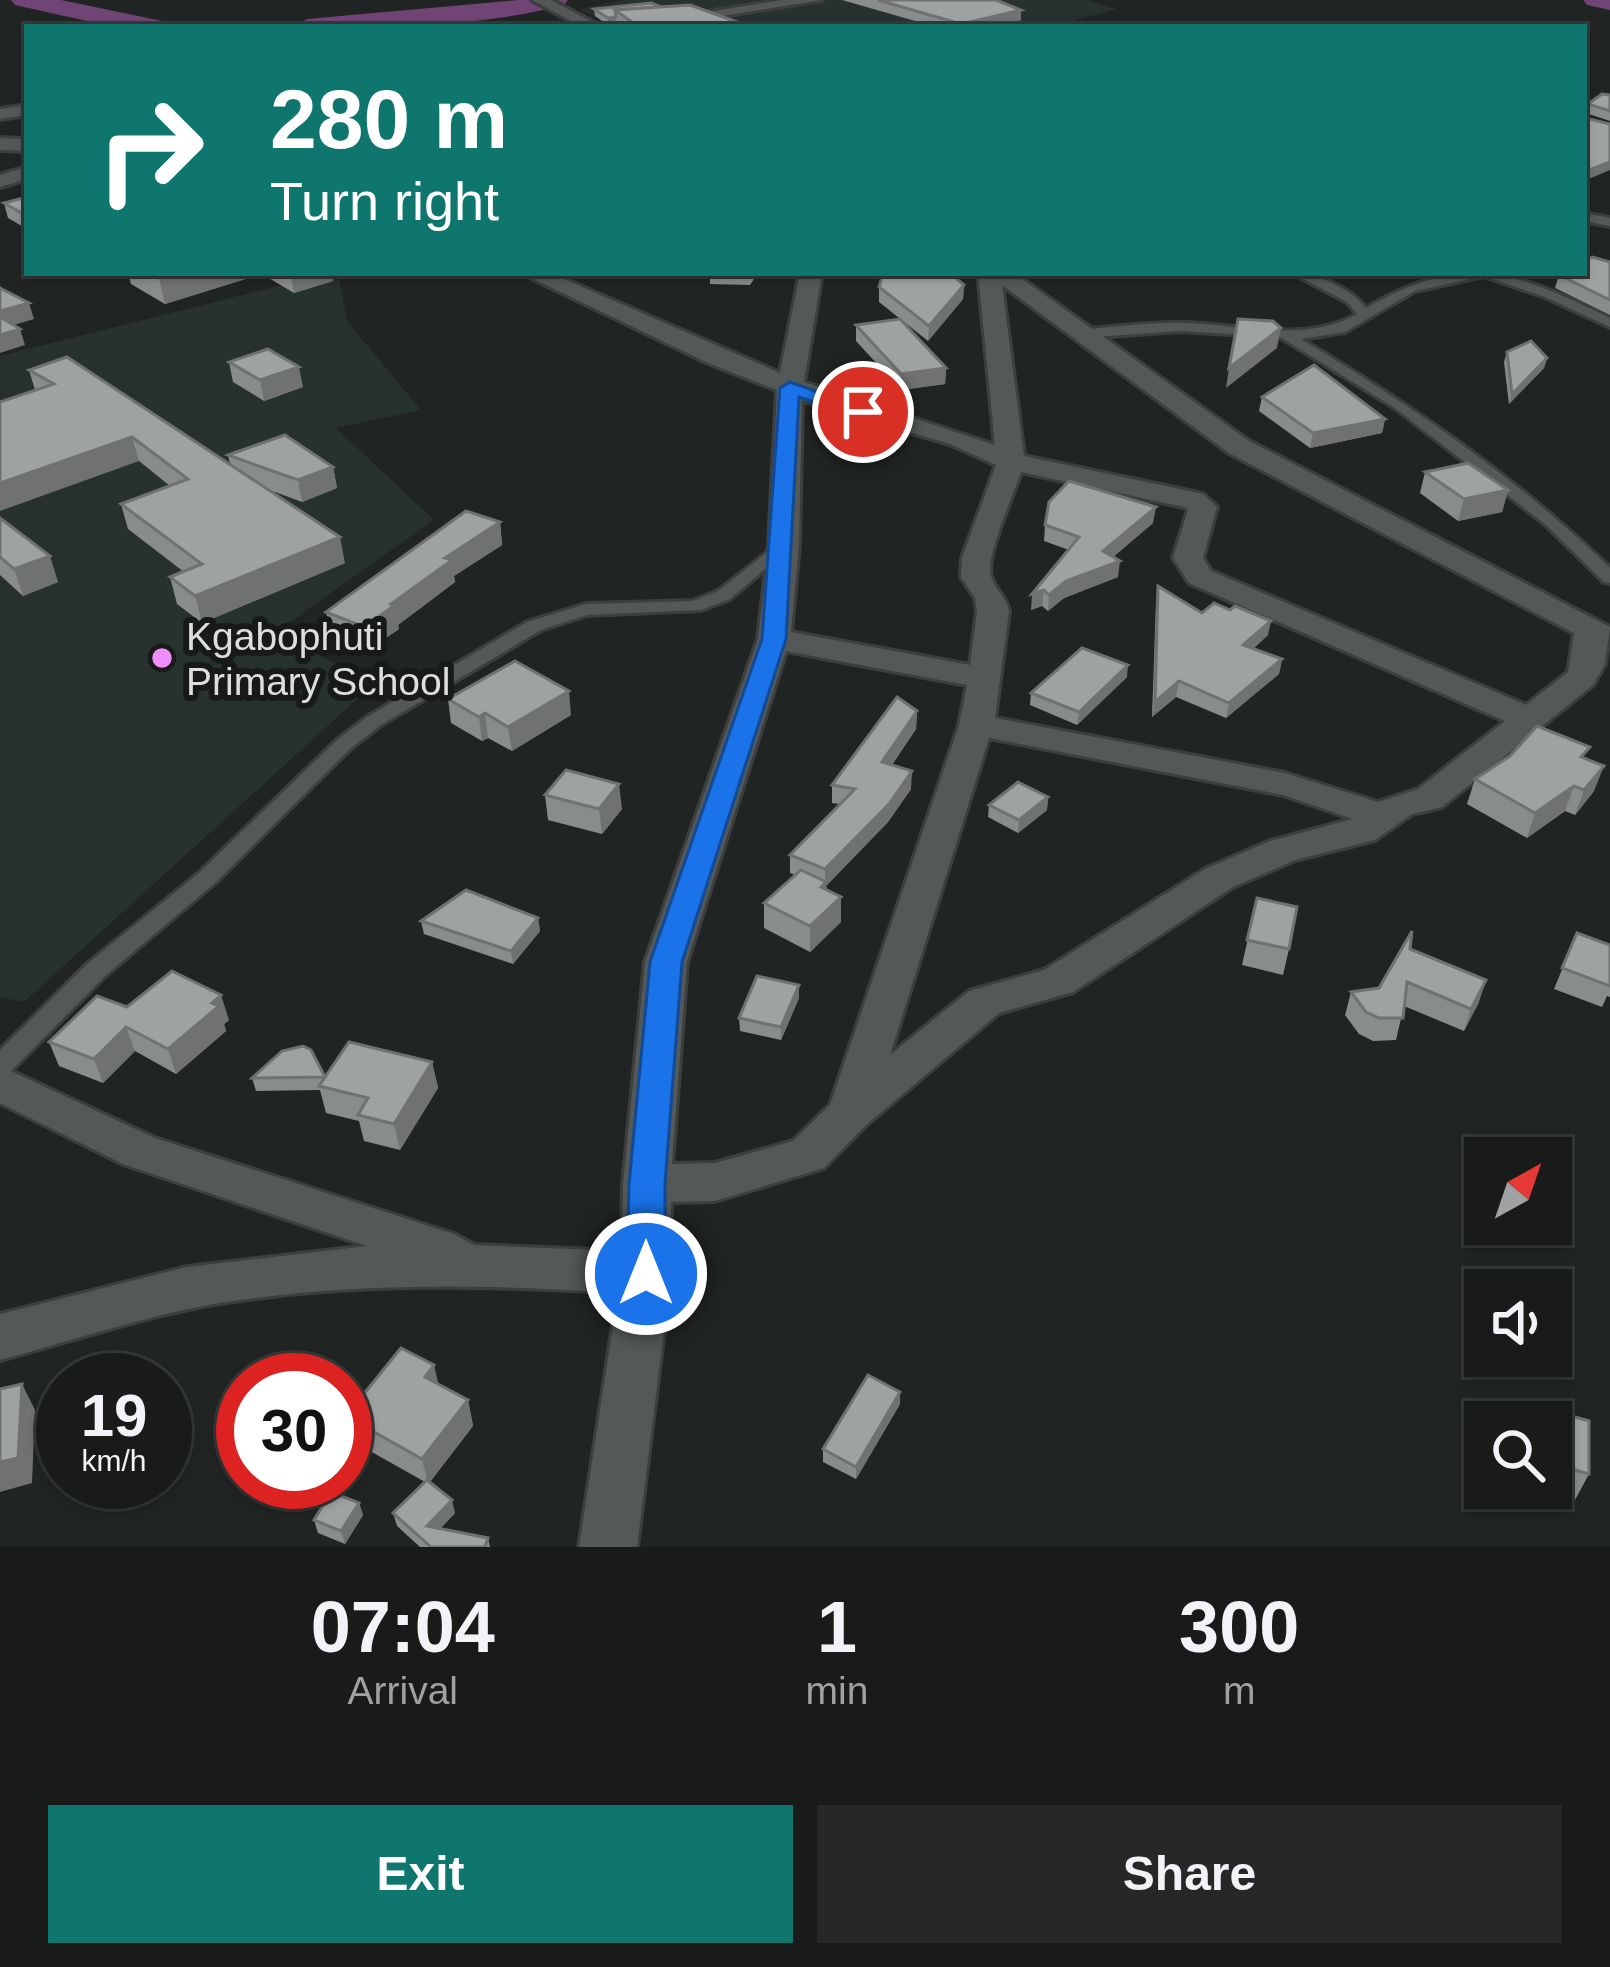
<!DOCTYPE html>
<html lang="en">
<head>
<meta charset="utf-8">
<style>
  body { margin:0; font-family:Helvetica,sans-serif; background:#252827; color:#f1f3f6; height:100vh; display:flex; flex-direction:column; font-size:45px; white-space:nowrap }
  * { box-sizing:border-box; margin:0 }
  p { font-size:39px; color:#9fa1a2 }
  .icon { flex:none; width:66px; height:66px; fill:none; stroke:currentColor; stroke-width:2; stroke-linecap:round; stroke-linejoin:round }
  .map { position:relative; height:1547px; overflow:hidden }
  .details { display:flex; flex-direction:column; background:#181b1a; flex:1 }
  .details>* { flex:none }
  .top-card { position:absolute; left:24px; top:24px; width:1563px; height:252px; border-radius:0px; box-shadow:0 3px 9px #0004,0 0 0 3px #363939; background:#0f766e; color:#fff; overflow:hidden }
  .needle { width:78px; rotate:40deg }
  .controls { position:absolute; left:1464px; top:1137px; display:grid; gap:24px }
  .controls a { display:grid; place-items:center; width:108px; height:108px; border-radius:0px; background:#181b1a; box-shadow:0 3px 9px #0004,0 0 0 3px #363939; font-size:60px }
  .speed { position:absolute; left:36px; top:1353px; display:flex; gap:24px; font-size:60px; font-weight:700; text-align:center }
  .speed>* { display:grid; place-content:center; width:156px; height:156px; border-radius:50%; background:#181b1a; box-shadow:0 3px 9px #0004,0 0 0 3px #363939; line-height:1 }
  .speed small { font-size:30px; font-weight:400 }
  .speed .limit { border:18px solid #d22; background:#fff; color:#111 }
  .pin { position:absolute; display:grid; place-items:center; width:102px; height:102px; color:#fff; margin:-51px; border:6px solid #fff; border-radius:50%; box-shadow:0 3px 12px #0007 }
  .me { position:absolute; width:132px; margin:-66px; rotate:0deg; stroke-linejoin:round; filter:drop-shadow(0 0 9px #0008) }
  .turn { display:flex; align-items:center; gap:42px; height:252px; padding:0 48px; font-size:54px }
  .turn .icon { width:156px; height:156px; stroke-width:2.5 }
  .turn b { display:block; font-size:84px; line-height:102px }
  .eta { display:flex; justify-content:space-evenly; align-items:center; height:204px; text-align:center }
  .eta b { font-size:72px; font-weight:700; line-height:84px }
  .action { display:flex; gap:24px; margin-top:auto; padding:24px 48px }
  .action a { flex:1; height:138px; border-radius:0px; background:#0f766e; color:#fff; font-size:48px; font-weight:700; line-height:138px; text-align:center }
  .action a+a { background:#252827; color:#f1f3f6 }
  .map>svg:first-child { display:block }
</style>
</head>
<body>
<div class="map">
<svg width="1610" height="1547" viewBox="0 0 1610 1547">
  <rect width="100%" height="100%" fill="#202422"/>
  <g fill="#27312d">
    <path d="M624,0H1087L1117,9L1050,27H616L579,9Z"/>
    <path d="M329,273H338L347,321L421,410L336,428L434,520L273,634L376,682L24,1002L0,997V356Z"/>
  </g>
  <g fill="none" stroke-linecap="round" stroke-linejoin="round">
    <g fill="#714476" fill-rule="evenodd">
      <path d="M11,0H61L162,21L166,27H114L15,5Z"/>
      <path d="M519,0H568L564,5C475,28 384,27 293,27L307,19Z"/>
      <path d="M1583,0H1610V10L1587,5Z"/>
    </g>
    <g stroke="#3d3f3e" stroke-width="6">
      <g id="lane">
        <path d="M1584,213L1610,218V226L1584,221Z"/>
        <path d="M1292,273C1317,273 1350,288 1366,308C1466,251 1513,271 1610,318V327L1545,297L1484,276L1415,291L1345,332L1301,339C1411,405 1517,478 1610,568V583L1604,582L1546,525L1395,408L1280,337L1180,331L1081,338L1074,334L1081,330C1115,327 1150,322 1183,323C1241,324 1305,344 1357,314L1347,302Z"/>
        <path d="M784,539L793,544L790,548L730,599L701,610L587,615L541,630L381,725L351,748L216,882L105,976L9,1073L0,1076V1050L87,964L200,872L337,740L367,717L527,622L586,604L693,601L718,591Z"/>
      </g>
    </g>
    <g stroke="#3d3f3e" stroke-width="6">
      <g id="street">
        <path d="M532,0H551L602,27H582Z"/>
        <path d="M0,138L27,139V151L0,150Z"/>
        <path d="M27,167V179L0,187V175Z"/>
        <path d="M521,273H550L780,373L800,273H822L804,382L995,445L978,273H1014L1249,441L1610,627L1605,664L1593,685L1442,807L1412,814L1375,840L1295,860L1233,887L1073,992L999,1013L866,1125L824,1168L715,1201L671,1202V1274L637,1547H579L618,1293C484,1284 348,1282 214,1304C141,1317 71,1341 0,1360V1314L187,1267L367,1246L123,1164L0,1103V1066L155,1138L454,1234L474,1245L622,1251L623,1184L645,962L758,639L769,544L777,390L708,363ZM1002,285L1229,453L1574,633L1568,672L1526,705L1211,571L1203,558L1217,507L1203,494L1024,456ZM802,400L950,444L996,465L962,558L961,577L975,598L977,611L970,665L791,632L799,544ZM1021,472L1184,507L1188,510L1173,558L1189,583L1505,721L1418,789L1378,802L1285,773L995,718L1009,611C1006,596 995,590 991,576C985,556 1014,494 1021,472ZM786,651L967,685L959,725L830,1105L793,1141L715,1163L672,1164L687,962ZM989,738L1283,795L1353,819L1270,841L1205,869L1044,970L969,991L890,1055Z"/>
      </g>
    </g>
    <g stroke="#3d3f3e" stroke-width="6">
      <g id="secondary">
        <path d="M783,0H822L653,27H612Z"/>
        <path d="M27,105V115L0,119V109Z"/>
      </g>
    </g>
    <use href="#lane" fill="#545857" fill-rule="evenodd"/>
    <use href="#street" fill="#545857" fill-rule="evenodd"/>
    <use href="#secondary" fill="#545857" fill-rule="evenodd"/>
  </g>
  <g fill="#888c8a">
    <path d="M842,0H996L1021,10V20L991,27H936Z"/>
    <path d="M661,7L751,27H616V24L608,25L595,16L594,9Z"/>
    <path d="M1610,95V121L1586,113L1588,104Z"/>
    <path d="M27,197V229L8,218L4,203Z"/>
    <path d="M1610,262V315L1555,288L1559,275Z"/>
    <path d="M128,273H331L333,281L294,293L262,274L165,304L131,284Z"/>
    <path d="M710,273H758L750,285L710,284Z"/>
    <path d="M964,285L963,299L928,341L879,302V287Z"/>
    <path d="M856,325L946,368L945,384L901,390L856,341Z"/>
    <path d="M1507,352L1547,358L1544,368L1509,404L1504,362Z"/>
    <path d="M229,362L303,387L264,401L233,382Z"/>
    <path d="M29,370L230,464L228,455L333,467L337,488L302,502L267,489L345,563L202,623L177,604L170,577L184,572L128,529L121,504L170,486L139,461L35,390Z"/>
    <path d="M1262,397L1385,419L1382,433L1310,448L1259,411Z"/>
    <path d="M1425,472L1508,490L1502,512L1458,521L1420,493Z"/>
    <path d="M0,518L58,582L23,596L0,575Z"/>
    <path d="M500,522L502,545L454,576L455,582L398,625L399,629L368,650L331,635L326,612Z"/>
    <path d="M1153,523L1113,557L1118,577L1064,598L1048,611L1042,606L1031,610L1069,550L1044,541L1045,525Z"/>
    <path d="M1158,586L1202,613L1268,635L1253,649L1282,659L1279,674L1226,718L1176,697L1152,717L1156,601Z"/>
    <path d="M1127,677L1077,725L1030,705L1031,693Z"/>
    <path d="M448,699L571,715L512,751L488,738L482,741L451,723Z"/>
    <path d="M917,711L916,729L892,765L911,789L888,822L826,886L841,922L810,952L764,928V903L795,875L790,873V855L839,804L832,803V785Z"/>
    <path d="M1586,759L1594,791L1575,815L1565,811L1527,838L1467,804L1475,779Z"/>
    <path d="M545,795L622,809L602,834L548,820Z"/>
    <path d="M1048,797L1047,810L1018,833L988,817L989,805Z"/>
    <path d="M1257,898L1289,949L1283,975L1242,965Z"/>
    <path d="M538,918L540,931L513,964L424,934L421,921Z"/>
    <path d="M1577,933L1610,945V997L1607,996L1602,1007L1554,989Z"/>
    <path d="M1410,949L1479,1002L1464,1031L1404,1006L1396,1040L1373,1041L1359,1034L1345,1015L1351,992L1379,988Z"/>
    <path d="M799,985V998L781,1040L740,1031L739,1018Z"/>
    <path d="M127,1007L229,1020L224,1024L226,1031L176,1074L135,1051L103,1083L59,1066L49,1042Z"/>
    <path d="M432,1062L438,1088L400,1150L364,1141L359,1121L326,1113L320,1090L256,1091L252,1078H325Z"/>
    <path d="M438,1384L468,1400L473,1426L430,1482L455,1513L440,1529L488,1538L490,1547H420L397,1526L393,1513L425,1482L354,1442L346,1416Z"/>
    <path d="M1526,1403L1589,1421V1474L1575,1500L1537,1488H1551V1422H1517Z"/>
    <path d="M900,1404L856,1479L823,1462V1449Z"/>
    <path d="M359,1503L363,1515L345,1544L318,1533L314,1520Z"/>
  </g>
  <g fill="#6f7271">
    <path d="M1021,10V20L991,27H961V24Z"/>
    <path d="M616,17V24L608,25V18Z"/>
    <path d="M1610,162V170L1584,181V172Z"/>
    <path d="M174,273H262V274L165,304L159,278Z"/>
    <path d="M290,273H331L333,281L294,293Z"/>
    <path d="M964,285L963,299L928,341L929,326Z"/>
    <path d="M29,303L34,319L0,329V311Z"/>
    <path d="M1281,328L1277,348L1226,388L1229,368Z"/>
    <path d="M20,329L25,345L0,353V335Z"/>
    <path d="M1547,358L1544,368L1509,404L1512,394Z"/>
    <path d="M299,367L303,387L264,401L260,380Z"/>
    <path d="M946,368L945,384L901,390V374Z"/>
    <path d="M1385,419L1382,433L1310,448L1313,433Z"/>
    <path d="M132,437L139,461L0,511V483Z"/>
    <path d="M333,467L337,488L302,502L298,480Z"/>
    <path d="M1508,490L1502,512L1458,521L1464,499Z"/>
    <path d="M1156,507L1153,523L1101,567L1103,551Z"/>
    <path d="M500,522L502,545L454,576L455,582L398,625L399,629L368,650L364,627L445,558Z"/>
    <path d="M340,537L345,563L202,623L195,596Z"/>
    <path d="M50,556L58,582L23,596L14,569Z"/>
    <path d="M1120,561L1118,577L1064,598L1048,611L1049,595L1066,581Z"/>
    <path d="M1044,590L1042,606L1031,610L1032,594Z"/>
    <path d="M1271,621L1268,635L1240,660L1243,645Z"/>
    <path d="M1282,659L1279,674L1226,718L1229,703Z"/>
    <path d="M1128,665L1127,677L1077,725L1079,712Z"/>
    <path d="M1179,681L1176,697L1152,717L1155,702Z"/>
    <path d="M569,691L571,715L512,751L508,727Z"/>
    <path d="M917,711L916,729L881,780L882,762Z"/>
    <path d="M485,713L488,738L482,741L479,717Z"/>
    <path d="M1604,766L1594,791L1575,815L1584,790Z"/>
    <path d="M912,771L911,789L888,822L826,886V907L821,887L825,884V869Z"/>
    <path d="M619,784L622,809L602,834L599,809Z"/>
    <path d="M1574,786L1565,811L1527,838L1535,813Z"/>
    <path d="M1048,797L1047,810L1018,833L1019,820Z"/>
    <path d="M841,897V922L810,952V926Z"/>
    <path d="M538,918L540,931L513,964L511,951Z"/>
    <path d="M1486,980L1479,1002L1464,1031L1471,1009Z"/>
    <path d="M799,985V998L781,1040V1027Z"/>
    <path d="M221,995L229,1020L224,1024L226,1031L176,1074L168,1049Z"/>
    <path d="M126,1027L135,1051L103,1083L94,1059Z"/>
    <path d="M432,1062L438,1088L400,1150L394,1124Z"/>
    <path d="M434,1365L440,1391L425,1377Z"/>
    <path d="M22,1384L35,1410L32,1483L0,1492V1462Z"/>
    <path d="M900,1392V1404L856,1479V1467Z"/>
    <path d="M468,1400L473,1426L428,1484L422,1459Z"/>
    <path d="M452,1500L455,1513L430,1539L427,1526Z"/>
    <path d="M359,1503L363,1515L345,1544L341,1531Z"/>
  </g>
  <g fill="#9ea3a1" stroke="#6f7271" stroke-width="3">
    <path d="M878,0H996L1021,10L961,24Z"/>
    <path d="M651,3L661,7L615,10L616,17L608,18L594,9Z"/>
    <path d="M690,5L751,27H639L615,10Z"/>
    <path d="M1602,94L1610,95V111L1588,104Z"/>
    <path d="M1584,114L1585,118L1610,124V162L1584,172Z"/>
    <path d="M27,197V216L4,203Z"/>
    <path d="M1592,257L1610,262V300L1559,275L1562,273H1584V261Z"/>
    <path d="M151,273H174L159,278Z"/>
    <path d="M710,273H752L750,276L709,275Z"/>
    <path d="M883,273H950L964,285L929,326L879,287Z"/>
    <path d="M0,288L29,303L0,311Z"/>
    <path d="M0,317L20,329L0,335Z"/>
    <path d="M900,319L946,368L901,374L856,325Z"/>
    <path d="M1238,319L1273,321L1281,328L1229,368Z"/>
    <path d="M1531,341L1547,358L1512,394L1507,352Z"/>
    <path d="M268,349L299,367L260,380L229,362Z"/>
    <path d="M67,357L340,537L195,596L170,577L202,564L121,504L188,479L132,437L0,483V402L54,384L29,370Z"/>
    <path d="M1314,365L1385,419L1313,433L1262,397Z"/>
    <path d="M285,435L333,467L298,480L228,455Z"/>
    <path d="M1468,463L1508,490L1464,499L1425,472Z"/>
    <path d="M1069,481L1156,507L1103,551L1120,561L1066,581L1049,595L1044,590L1032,594L1079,537L1045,525L1049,502Z"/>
    <path d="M466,511L500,522L445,558L452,560L391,604L395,605L364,627L326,612Z"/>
    <path d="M0,518L50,556L14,569L0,557Z"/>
    <path d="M1158,586L1202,613L1214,603L1230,610L1235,606L1271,621L1243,645L1282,659L1229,703L1179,681L1155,702Z"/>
    <path d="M1082,648L1128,665L1079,712L1031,693Z"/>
    <path d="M515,661L569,691L508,727L485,713L479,717L448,699Z"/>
    <path d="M897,697L917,711L882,762L912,771L889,804L825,869L790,855L855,789L832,785Z"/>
    <path d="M1537,726L1590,747L1581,757L1604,766L1584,790L1574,786L1535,813L1475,779L1510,756Z"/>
    <path d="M566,770L619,784L599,809L545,795Z"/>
    <path d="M1018,782L1048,797L1019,820L989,805Z"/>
    <path d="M801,870L826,882L821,887L841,897L810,926L764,903Z"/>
    <path d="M466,890L538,918L511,951L421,921Z"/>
    <path d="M1257,898L1297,907L1289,949L1247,940Z"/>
    <path d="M1412,931L1410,949L1486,980L1471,1009L1407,982L1403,1018H1379L1366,1012L1351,992L1379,988Z"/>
    <path d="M1577,933L1610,945V986L1562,968Z"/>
    <path d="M172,971L221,995L212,1003L219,1006L168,1049L126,1027L94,1059L49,1042L97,996L127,1007Z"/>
    <path d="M757,976L799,985L781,1027L739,1018Z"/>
    <path d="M349,1042L432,1062L394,1124L358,1115L368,1098L319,1086Z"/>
    <path d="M303,1046L311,1050L325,1077L252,1078L282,1051Z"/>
    <path d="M401,1348L434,1365L425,1377L468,1400L422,1459L346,1416Z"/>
    <path d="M868,1375L900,1392L856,1467L823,1449Z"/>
    <path d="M22,1384L18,1458L0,1462V1389Z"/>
    <path d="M1526,1403L1589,1421V1474L1551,1463V1422H1526Z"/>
    <path d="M427,1480L452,1500L427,1526L488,1538L485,1547H431L393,1513Z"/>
    <path d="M331,1492L359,1503L341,1531L314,1520Z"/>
  </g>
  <path fill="#1a73e8" stroke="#114b97" stroke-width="3" d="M790,382L873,412L863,418L799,397L786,639L682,962L665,1184V1274L659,1285L646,1290L633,1285L627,1274L629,1184L650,962L762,639L780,388Z"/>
  <circle fill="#ee8cf9" stroke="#171a19" stroke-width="4.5" cx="162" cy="658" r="12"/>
  <g text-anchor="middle" stroke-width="12" stroke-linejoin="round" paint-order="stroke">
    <g font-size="39" fill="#dddfde" stroke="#171a19" text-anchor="start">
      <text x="186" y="650">Kgabophuti<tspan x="186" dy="45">Primary School</tspan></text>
    </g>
  </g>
</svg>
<div class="controls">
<a><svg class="needle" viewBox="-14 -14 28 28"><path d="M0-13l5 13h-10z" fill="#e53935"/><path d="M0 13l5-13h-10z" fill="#9fa1a2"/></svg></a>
<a><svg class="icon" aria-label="sound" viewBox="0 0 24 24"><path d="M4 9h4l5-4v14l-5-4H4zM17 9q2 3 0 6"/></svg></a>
<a><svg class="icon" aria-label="search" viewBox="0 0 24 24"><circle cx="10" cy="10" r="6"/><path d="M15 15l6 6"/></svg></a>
</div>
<div class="speed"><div>19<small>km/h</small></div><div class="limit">30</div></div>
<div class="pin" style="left:863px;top:412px;background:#d93025"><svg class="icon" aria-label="arrive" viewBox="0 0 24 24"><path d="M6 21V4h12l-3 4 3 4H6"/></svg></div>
<svg class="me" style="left:646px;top:1274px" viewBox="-20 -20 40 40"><circle r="17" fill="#1a73e8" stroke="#fff" stroke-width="3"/><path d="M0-11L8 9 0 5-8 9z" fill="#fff"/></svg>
<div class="top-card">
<div class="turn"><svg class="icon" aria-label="right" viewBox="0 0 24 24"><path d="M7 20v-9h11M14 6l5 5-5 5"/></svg><div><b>280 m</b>Turn right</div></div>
</div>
</div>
<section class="details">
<div class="eta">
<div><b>07:04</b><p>Arrival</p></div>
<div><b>1</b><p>min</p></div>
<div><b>300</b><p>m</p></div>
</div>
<div class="action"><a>Exit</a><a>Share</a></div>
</section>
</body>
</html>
